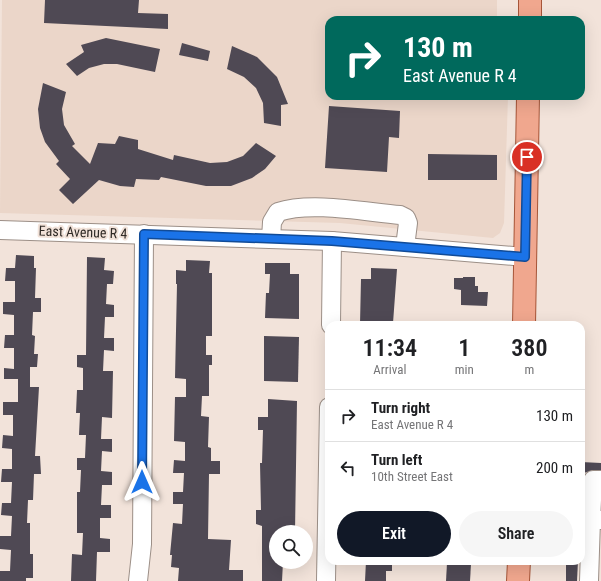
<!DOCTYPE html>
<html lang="en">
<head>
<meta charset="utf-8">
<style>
  body { margin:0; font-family:"Roboto Condensed",sans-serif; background:#f6f6f6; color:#202124; height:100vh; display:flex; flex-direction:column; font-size:15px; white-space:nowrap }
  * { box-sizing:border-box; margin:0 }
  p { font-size:13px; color:#757577 }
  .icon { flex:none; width:22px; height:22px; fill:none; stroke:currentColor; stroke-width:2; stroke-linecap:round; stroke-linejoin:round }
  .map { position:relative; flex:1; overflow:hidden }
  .drawer { position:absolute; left:325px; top:321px; width:260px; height:244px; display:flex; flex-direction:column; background:#fff; border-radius:12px; box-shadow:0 4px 16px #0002 }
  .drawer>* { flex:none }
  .guide { position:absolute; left:325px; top:16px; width:260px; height:84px; border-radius:12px; box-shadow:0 4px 16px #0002; background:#00695c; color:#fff; overflow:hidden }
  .controls { position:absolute; left:269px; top:525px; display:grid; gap:8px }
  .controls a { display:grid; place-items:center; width:44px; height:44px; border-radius:50%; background:#fff; box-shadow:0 4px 16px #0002; font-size:20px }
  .pin { position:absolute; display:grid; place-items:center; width:34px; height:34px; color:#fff; margin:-17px; border:2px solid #fff; border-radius:50%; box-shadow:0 1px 4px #0007 }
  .me { position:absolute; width:44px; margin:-22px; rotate:0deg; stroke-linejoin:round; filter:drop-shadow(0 0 3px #0008) }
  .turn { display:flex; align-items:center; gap:14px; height:84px; padding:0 12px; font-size:18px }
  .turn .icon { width:52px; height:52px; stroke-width:2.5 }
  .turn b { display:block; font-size:28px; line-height:34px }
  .eta { display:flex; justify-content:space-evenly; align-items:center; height:68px; text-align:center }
  .eta b { font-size:24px; font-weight:600; line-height:28px }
  .action { display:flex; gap:8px; margin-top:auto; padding:8px 12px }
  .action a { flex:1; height:46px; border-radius:24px; background:#111827; color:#fff; font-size:16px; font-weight:600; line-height:46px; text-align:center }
  .action a+a { background:#f6f6f6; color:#202124 }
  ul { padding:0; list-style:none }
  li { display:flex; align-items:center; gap:12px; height:52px; padding:0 12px; border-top:1px solid #e0e0e0 }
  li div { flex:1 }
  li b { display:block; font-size:15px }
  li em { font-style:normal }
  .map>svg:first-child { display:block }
</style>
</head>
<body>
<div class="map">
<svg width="601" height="581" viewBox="0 0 601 581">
  <rect width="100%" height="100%" fill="#f2e3da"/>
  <path fill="#ebd6c9" d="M2,0H497V20H329V96H508L504,223L500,233L493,238L340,223L0,213Z"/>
  <g fill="#4f4954">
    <path d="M45,0H139L138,13L168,14V29L44,23Z"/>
    <path d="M106,38L160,49L155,72L117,64H104L89,68L77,76L66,64L84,52L81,45Z"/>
    <path d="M182,43L210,51L208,61L179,55Z"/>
    <path d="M232,46L257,57L277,77L288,104L281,105V126L264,123L263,103L256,88L244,77L227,69Z"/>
    <path d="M43,83L66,92L62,109L64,125L75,144L72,146L90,164L98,143L115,144L119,136L138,140V149L173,160L174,155L210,163L227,162L243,156L256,143L276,156L265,169L252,178L231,186H206L161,177L159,180L136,179L134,187L120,186L99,180L73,204L59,190L70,179L56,164L59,161L45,142L40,128L38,109Z"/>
    <path d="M329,106L400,111L399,138L389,137L387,172L325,168Z"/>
    <path d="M428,154L497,155V180H428Z"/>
    <path d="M16,255L34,256V268H36L35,298H41V312H33L32,335L35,336L34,354H38L37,367H30V387H39L35,456H40L41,474H34L33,500H28L27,523H30V554H33V578H26V581H0V571H10L11,550L0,549V536H11L12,516L1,515L2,503H11L12,482H1L2,469H12V449L2,448L3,435L13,436V415H3V402H18V379H4V368L14,369V348H4L5,335H14V315L3,314V302H15V281H5L6,268H15Z"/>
    <path d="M87,257L105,258L104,270L114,271L113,284H107L106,304L114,305V317H105L104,338H114V351L104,350L103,371H113L112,418L102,417L101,439H112V452L102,451L101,471L112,472V485H102L101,505H111V518H100V538L110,539V552H97L96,581H71L72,554L82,555L83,533H77V492H80L81,470H77V458H85L86,435H79L80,413H76L77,390H83V368L77,367V355H86Z"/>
    <path d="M186,260L210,261L209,273H212V336H206V355H212V365H209V396H202L201,416L209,417L208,447L211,448V461H220V474H209L208,539L231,540L229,570H243V581H178L179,568L171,567L172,555H170L173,523L182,524L183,504H173V492H183L184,473H173L174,460L185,461V442L174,441L175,397H186V379L175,378L177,284H176V270L186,271Z"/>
    <path d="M265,263H290V274H299V319L265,318L266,293H269L270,274H265Z"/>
    <path d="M371,268L397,269L393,323L360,324L361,279H371Z"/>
    <path d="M463,277H475V286H478V292H488L487,306L461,305V290L454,289V278H463Z"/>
    <path d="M264,336L299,337L298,382L264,381Z"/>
    <path d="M268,399L297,401L295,532H276V562H283L282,581H262V526L256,524V510H261L260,463H262L263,430H258V417H268Z"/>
    <path d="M581,462L601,463V470H593L581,474Z"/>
    <path d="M366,561H392V571H386V581H365Z"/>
    <path d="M566,561H578L577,581H566Z"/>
    <path d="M447,563L471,564L470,581H446Z"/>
  </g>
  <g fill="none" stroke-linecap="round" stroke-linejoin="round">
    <g stroke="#9c8f87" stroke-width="20">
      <g id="minor">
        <path d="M0,230L332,241L525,257"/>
        <path d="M271,239L272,222L278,212C311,201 365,212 400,215L406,218L408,223L405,247"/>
        <path d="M331,325L332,241"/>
        <path d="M601,480H593L591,520H601"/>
        <path d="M138,581L142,544L144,234"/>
        <path d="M326,581L329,407"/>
        <path d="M589,581L591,520"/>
      </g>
    </g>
    <g stroke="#a65538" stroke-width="24">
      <g id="major">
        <path d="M530,20V0"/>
        <path d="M524,325L528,96"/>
        <path d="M518,581L519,561"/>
      </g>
    </g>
    <use href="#minor" stroke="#fff" stroke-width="18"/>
    <use href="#major" stroke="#f0a78e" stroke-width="22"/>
  </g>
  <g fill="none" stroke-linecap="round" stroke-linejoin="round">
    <g stroke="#114b97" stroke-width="10">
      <path id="route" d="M142,482L144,234L332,241L525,257L527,157"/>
    </g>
    <use href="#route" stroke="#1a73e8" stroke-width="7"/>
  </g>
  <g text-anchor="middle" stroke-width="4" stroke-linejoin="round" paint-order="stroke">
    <g font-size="14" fill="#2f2a26" stroke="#f2e3da">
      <text transform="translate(83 232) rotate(2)" y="5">East Avenue R 4</text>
    </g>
  </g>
</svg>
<div class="controls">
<a><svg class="icon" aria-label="search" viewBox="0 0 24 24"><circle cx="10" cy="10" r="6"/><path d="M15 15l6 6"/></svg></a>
</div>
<div class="pin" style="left:527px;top:157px;background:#d93025"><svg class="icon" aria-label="arrive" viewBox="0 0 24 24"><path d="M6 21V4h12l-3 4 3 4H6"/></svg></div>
<svg class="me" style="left:142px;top:482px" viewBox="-20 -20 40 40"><path d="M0-17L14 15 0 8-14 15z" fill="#1a73e8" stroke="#fff" stroke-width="4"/></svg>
<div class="guide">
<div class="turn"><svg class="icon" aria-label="right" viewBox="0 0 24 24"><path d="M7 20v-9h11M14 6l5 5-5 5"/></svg><div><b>130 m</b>East Avenue R 4</div></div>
</div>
<section class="drawer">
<div class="eta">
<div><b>11:34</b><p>Arrival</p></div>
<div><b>1</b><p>min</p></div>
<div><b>380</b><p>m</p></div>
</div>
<ul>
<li><svg class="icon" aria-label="right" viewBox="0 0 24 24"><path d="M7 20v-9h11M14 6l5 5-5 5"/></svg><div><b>Turn right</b><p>East Avenue R 4</p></div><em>130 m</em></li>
<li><svg class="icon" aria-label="left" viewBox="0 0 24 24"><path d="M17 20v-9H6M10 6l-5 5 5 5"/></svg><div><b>Turn left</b><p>10th Street East</p></div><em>200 m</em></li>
</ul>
<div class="action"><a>Exit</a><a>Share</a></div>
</section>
</div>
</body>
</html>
